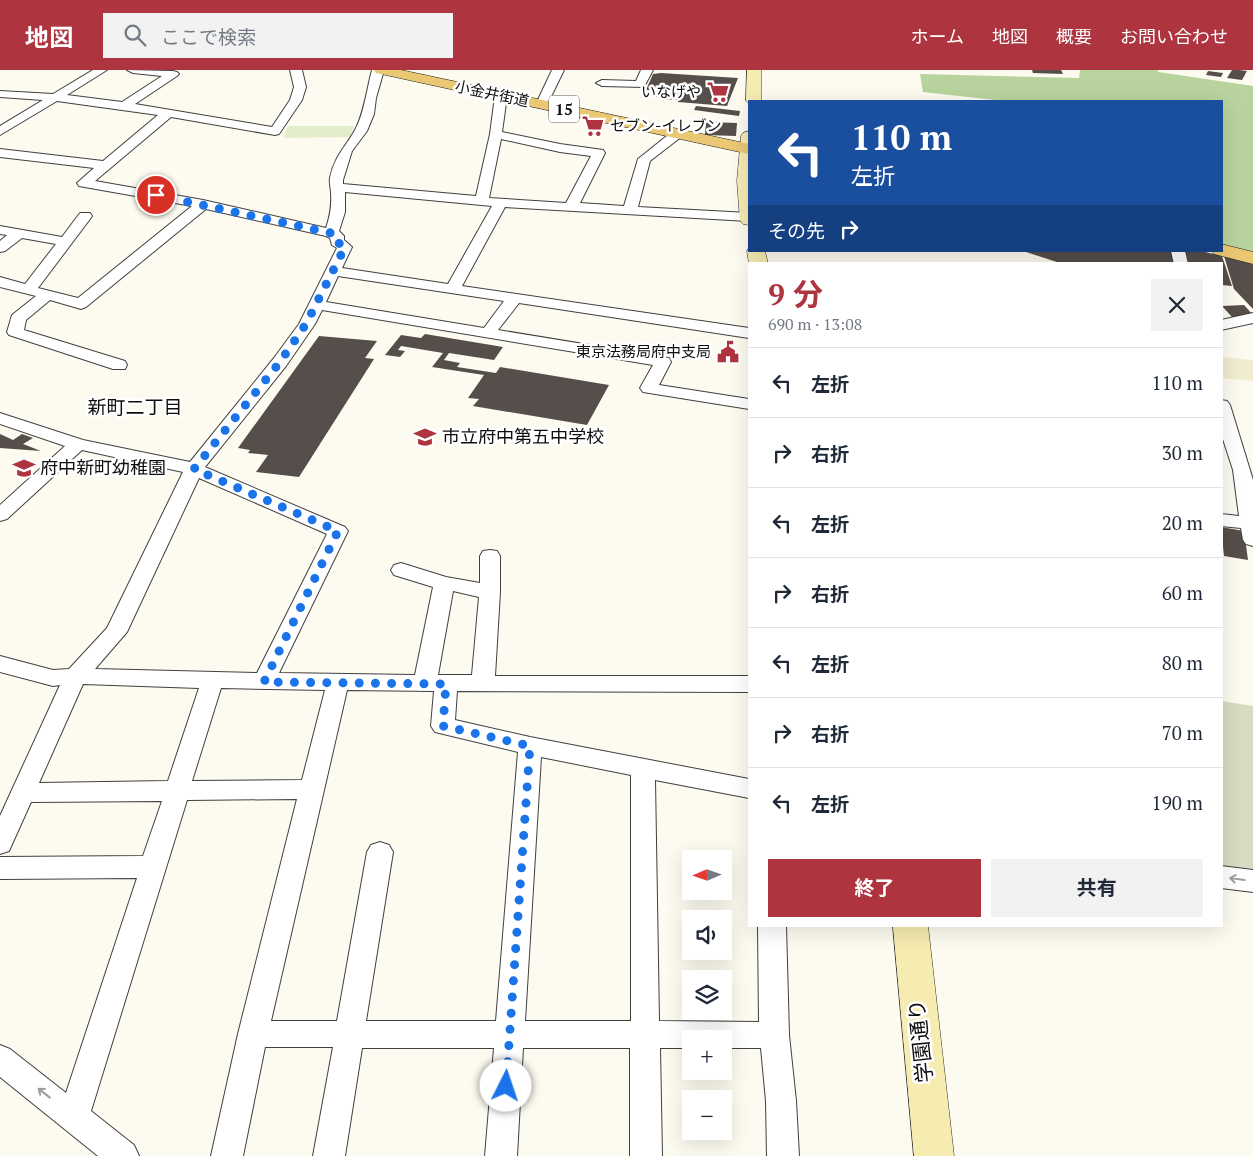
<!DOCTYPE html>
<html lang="ja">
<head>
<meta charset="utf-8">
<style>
  body { margin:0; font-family:"PT Serif","Noto Sans JP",serif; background:#f2f2f3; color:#1f2937; height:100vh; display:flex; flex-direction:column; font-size:19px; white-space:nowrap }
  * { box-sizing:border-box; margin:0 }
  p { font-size:16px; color:#747a83 }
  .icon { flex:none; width:28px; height:28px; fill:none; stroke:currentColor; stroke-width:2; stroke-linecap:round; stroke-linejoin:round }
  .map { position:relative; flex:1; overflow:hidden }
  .sheet { position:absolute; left:748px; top:192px; width:475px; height:665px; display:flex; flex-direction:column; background:#fff; border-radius:0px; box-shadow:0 5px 20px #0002 }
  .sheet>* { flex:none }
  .top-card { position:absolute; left:748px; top:30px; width:475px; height:152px; border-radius:0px; box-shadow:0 5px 20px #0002; background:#1a4fa0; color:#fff; overflow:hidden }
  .needle { width:32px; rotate:268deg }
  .fabs { position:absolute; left:682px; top:780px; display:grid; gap:10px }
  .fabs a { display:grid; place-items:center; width:50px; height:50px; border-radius:0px; background:#fff; box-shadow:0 5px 20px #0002; font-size:25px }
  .pin { position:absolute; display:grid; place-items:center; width:42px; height:42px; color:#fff; margin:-21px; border:2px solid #fff; border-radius:50%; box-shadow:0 1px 5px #0007 }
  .me { position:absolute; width:55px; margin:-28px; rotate:4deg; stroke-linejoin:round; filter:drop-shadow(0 0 4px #0008) }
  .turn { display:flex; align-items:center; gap:18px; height:105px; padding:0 20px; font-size:22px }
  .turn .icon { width:65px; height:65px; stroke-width:2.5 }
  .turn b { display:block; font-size:35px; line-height:42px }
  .then { display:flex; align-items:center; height:48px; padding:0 20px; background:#0003; gap:10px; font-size:19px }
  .round { display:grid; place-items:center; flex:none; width:52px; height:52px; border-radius:0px; background:#f2f2f3 }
  .overview { display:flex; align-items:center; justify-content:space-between; height:85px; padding:0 20px }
  h1 { font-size:30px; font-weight:700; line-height:38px; color:#ae3440 }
  .button { display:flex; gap:10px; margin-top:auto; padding:10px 20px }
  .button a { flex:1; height:58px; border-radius:0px; background:#ae3440; color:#fff; font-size:20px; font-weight:700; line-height:58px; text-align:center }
  .button a+a { background:#f2f2f3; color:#1f2937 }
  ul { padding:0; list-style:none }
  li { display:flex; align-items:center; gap:15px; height:70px; padding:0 20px; border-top:1px solid #e0e1e3 }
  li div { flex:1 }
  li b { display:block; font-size:19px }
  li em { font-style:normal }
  header { display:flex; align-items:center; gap:30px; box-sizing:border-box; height:70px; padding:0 25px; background:#ae3440; color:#fff }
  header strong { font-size:24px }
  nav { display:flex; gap:28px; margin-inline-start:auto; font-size:18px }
  .search { width:350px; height:45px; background:#f2f2f3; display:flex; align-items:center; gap:12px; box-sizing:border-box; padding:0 18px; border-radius:0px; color:#747a83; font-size:19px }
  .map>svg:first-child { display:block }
</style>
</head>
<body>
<header>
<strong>地図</strong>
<div class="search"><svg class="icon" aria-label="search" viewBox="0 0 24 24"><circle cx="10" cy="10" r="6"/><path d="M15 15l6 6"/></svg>ここで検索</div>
<nav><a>ホーム</a><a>地図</a><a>概要</a><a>お問い合わせ</a></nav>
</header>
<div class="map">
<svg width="1253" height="1086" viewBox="0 0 1253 1086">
  <rect width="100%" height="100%" fill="#fdfaef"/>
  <path fill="#f1edd2" d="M1221,287L1253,290V311L1221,308Z"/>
  <path fill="#b8d39d" d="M1080,0H1158V2L1253,16V185L1221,177V31H1004L923,22L920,4L1079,8Z"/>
  <path fill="#d6ddc2" d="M1221,631L1253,636V806L1221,802Z"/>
  <path fill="#e3eccd" d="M288,56H354L350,67L283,68Z"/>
  <g fill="#554e4b">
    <path d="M1032,0H1061L1063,4L1033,3Z"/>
    <path d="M1232,0H1239L1247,1L1242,10L1227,8Z"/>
    <path d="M1208,1L1223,3L1221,7L1206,5Z"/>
    <path d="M653,4L661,3L738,8L727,36L678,32V30L664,29L651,25L653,20H646Z"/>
    <path d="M696,36L740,41L739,46L694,40Z"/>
    <path d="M706,52L737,53L736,66L705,65Z"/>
    <path d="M1023,181H1174L1176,194H1063Z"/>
    <path d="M1182,181H1201L1222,186L1232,216L1221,215V194H1185Z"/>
    <path d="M1224,186L1253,193V239L1234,219Z"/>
    <path d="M1244,235L1253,245L1232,247L1222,236Z"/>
    <path d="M425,264L503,277L494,290L449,283L444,290L460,293L457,297L496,303L500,297L609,315L587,355L473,336L479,329L468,328L484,305L432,297L443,283L401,276L398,280L405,281L400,287L385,285L401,265L421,268Z"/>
    <path d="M319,266L377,271L365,288L374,289L299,407L256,402L268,385L248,383L250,380L238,378Z"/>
    <path d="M0,364L13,370L22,364L33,368L23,374L41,381L0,378Z"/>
    <path d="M1221,457L1244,461L1248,490L1224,486Z"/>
  </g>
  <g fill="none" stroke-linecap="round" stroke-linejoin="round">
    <g stroke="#404040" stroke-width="2">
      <g id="street">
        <path d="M93,0H107L67,25L122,32L162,6L133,3L127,0L173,1L177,2L179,4L177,6L135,34L272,57L290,30L294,17L290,0H302L306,17L302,30L279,64L275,65L171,47L95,111L203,130L326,158C330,146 332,136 331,123C331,118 329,113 330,108C335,85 345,78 355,60C364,44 367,18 372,0H384L376,28L374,44L367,61L352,81L343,110V114L476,126L490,64L495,26L501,23L507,26L502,62L560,74L603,80L605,83L580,133L624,136L638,89L673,61H681L683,64L681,67L650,91L638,137L749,143L748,151L505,137L462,216L749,258V268L519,233L498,260L669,288L671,292L659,315L749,329V339L643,322L640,318L653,295L322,240L315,254L286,296L205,397L345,457L348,461L279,603L415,605L433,517L394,505L391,500L394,495L401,493L446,507L480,513V486L483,481L490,480L497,481L500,486V522L495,606H749V622L457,621L455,650L530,667L749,709V728L655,710L659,951L759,952L758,856H786L789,965L796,1031L799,1086H767L766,1031L761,978H724V969H691V978H660L662,1086H630V978H523L517,1086H485L494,978H362L345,1086H313L333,977H265L243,1086H211L238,964L297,729L187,730L91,1041L134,1075L139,1086H98L0,1007V975L10,979L66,1023L137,808L0,809V787L143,786L162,731L31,732L9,781L0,784V746L60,615L53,616L0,602V586L53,600L69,599L107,558L183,402L82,380L7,449L0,451V435L65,376L0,354V343L83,370L190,392L274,288L299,254L337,178L332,175L330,168L326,166L206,139L86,237L81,239L50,230L26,250L24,260L125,291L127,295L125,299H113L9,265L7,262L12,245L36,226L0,217V207L25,214L56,174L22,168L5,181L0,182V171L7,165L0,164V156L62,167L80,143H90L92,146L90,149L38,218L78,228L192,136L79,116L77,113L94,98L0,87V79L103,91L158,45L57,31L0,65V56L43,30L0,27V21L53,24ZM501,69L560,82L591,86L566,133L489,128ZM345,122L492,136L448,214L342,198L352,177L344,170V166L339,161L345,142ZM338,206L504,231L484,258L326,232ZM199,408L327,464L257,603L95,599L127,562ZM453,521L479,527L472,605H438ZM83,614L199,618L168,711L39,713ZM221,618L325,620L302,710L192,711ZM347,620L434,621L431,656L435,662L518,682L496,951H366L393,782L389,775L380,772L371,775L367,782L337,951H271ZM541,687L631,705V951H525Z"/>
        <path d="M552,0H564L546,37H538L536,34Z"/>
        <path d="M641,0H653L644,17L602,16L596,13L602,10L636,11Z"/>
        <path d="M1171,181H1185L1188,194H1174Z"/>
        <path d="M1253,243V253L1221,260V250Z"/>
        <path d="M1221,330L1227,331L1230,335L1253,410V476L1246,474L1243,470L1241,458L1221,456V444L1239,446L1233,400L1221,363Z"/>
        <path d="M1221,796L1253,800V822L1221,818Z"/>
      </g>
    </g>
    <g stroke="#2f2f2f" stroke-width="1">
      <g id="secondary">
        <path d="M747,0H761V31H749V34L746,31Z"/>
        <path d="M749,61V155L743,154L740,150L737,111L741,66L743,63Z"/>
        <path d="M749,178V181H765L768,194H749L747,181Z"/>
        <path d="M893,856H928L954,1086H914Z"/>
      </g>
    </g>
    <g stroke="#1e1e1e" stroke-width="1">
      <g id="primary">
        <path d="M374,0H401L749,74V84L381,4L376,3Z"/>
        <path d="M1221,174L1253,182V194L1214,184L1212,181H1221Z"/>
      </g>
    </g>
    <use href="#street" fill="#fff" fill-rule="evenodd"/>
    <use href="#secondary" fill="#f6ebb1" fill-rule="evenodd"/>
    <use href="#primary" fill="#eac773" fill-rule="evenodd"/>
  </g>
  <defs><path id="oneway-shaft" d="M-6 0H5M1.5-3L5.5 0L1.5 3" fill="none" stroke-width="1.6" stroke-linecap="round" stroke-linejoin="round" transform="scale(1.25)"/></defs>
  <g stroke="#9e9e9e">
    <use href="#oneway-shaft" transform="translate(1237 809) rotate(-172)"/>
    <use href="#oneway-shaft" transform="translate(44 1023) rotate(-142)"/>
  </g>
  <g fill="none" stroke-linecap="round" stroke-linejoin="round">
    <path stroke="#1a73e8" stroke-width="9" stroke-dasharray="0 16.2" d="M156,125L331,163L337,166V172L345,177L306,254L280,292L194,399L338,461L264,612L446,614L443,656L530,676L506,1016"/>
  </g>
  <defs>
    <g id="supermarket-bare" transform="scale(1.725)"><path d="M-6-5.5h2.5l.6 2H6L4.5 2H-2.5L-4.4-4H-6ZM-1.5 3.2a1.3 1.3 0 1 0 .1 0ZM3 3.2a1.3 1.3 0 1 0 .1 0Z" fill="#ae3440" stroke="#fff" stroke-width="2.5" paint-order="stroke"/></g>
    <g id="civic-bare" transform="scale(1.725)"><path d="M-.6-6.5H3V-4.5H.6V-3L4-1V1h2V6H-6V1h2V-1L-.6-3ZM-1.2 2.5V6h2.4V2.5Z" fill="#ae3440" stroke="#fff" stroke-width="2.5" paint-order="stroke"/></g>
    <g id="school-bare" transform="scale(1.725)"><path d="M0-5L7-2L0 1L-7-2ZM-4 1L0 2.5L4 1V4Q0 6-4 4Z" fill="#ae3440" stroke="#fff" stroke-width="2.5" paint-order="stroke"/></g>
  </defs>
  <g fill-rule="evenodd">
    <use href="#supermarket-bare" x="718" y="22"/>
    <use href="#supermarket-bare" x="593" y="56"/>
    <use href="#civic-bare" x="728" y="282"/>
    <use href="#school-bare" x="425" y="367"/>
    <use href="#school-bare" x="24" y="398"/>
  </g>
  <g text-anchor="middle" stroke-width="5" stroke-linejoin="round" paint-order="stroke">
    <g font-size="15" fill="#0d0d0d" stroke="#fff" text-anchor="end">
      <text x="701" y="27">いなげや</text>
      <text x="610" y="61" text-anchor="start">セブン-イレブン</text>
      <text x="711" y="287">東京法務局府中支局</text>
    </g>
    <g font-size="15" fill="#0d0d0d" stroke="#fff">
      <text transform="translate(492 24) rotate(12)" y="5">小金井街道</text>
    </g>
    <rect fill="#fff" stroke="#565656" stroke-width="1" x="549" y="25.5" width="30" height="27" rx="4"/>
    <g font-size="16" font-weight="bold" fill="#0d0d0d">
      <text x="564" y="45">15</text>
    </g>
    <g font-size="18" fill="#0d0d0d" stroke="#fff" text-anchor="start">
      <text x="442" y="373">市立府中第五中学校</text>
      <text x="40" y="404">府中新町幼稚園</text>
    </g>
    <g font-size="19" fill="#0d0d0d" stroke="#fff">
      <text x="135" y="344">新町二丁目</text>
    </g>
    <g font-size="21" fill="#0d0d0d" stroke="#fff">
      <text transform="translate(921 971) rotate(-96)" y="7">学園通り</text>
    </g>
  </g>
</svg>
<div class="fabs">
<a><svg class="needle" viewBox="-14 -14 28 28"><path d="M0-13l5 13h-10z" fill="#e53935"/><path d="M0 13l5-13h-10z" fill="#747a83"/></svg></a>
<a><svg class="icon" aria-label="sound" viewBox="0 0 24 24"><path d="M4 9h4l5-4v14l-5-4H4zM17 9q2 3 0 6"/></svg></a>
<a><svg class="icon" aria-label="layers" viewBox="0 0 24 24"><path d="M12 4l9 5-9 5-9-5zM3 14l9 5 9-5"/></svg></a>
<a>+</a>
<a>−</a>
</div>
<div class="pin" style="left:156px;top:125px;background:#d93025"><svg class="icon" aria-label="arrive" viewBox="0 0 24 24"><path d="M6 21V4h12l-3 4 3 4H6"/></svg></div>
<svg class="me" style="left:506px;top:1016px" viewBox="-20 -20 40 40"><circle r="19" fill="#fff"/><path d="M0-13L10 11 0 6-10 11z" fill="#1a73e8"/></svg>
<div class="top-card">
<div class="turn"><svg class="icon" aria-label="left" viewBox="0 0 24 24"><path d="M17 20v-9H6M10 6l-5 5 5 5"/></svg><div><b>110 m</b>左折</div></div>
<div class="then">その先<svg class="icon" aria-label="right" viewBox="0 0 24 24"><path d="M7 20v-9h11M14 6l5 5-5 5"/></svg></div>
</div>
<section class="sheet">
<div class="overview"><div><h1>9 分</h1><p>690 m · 13:08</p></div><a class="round"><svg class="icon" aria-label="close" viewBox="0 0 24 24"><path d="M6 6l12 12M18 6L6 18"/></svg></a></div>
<ul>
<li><svg class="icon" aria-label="left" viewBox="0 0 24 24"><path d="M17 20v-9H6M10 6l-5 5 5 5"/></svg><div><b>左折</b></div><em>110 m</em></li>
<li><svg class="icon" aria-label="right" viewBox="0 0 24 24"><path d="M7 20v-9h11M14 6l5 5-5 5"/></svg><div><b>右折</b></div><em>30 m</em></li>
<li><svg class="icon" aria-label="left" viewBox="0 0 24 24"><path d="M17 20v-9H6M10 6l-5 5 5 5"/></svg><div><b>左折</b></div><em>20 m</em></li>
<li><svg class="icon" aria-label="right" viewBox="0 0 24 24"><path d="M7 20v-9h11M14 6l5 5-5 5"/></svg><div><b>右折</b></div><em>60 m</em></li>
<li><svg class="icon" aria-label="left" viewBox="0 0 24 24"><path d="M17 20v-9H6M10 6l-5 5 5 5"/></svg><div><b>左折</b></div><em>80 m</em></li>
<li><svg class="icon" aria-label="right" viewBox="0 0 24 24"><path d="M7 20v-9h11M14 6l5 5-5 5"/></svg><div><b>右折</b></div><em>70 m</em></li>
<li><svg class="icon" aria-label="left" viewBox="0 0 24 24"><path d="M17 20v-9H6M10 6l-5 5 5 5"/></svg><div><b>左折</b></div><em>190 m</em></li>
</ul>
<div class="button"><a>終了</a><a>共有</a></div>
</section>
</div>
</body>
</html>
